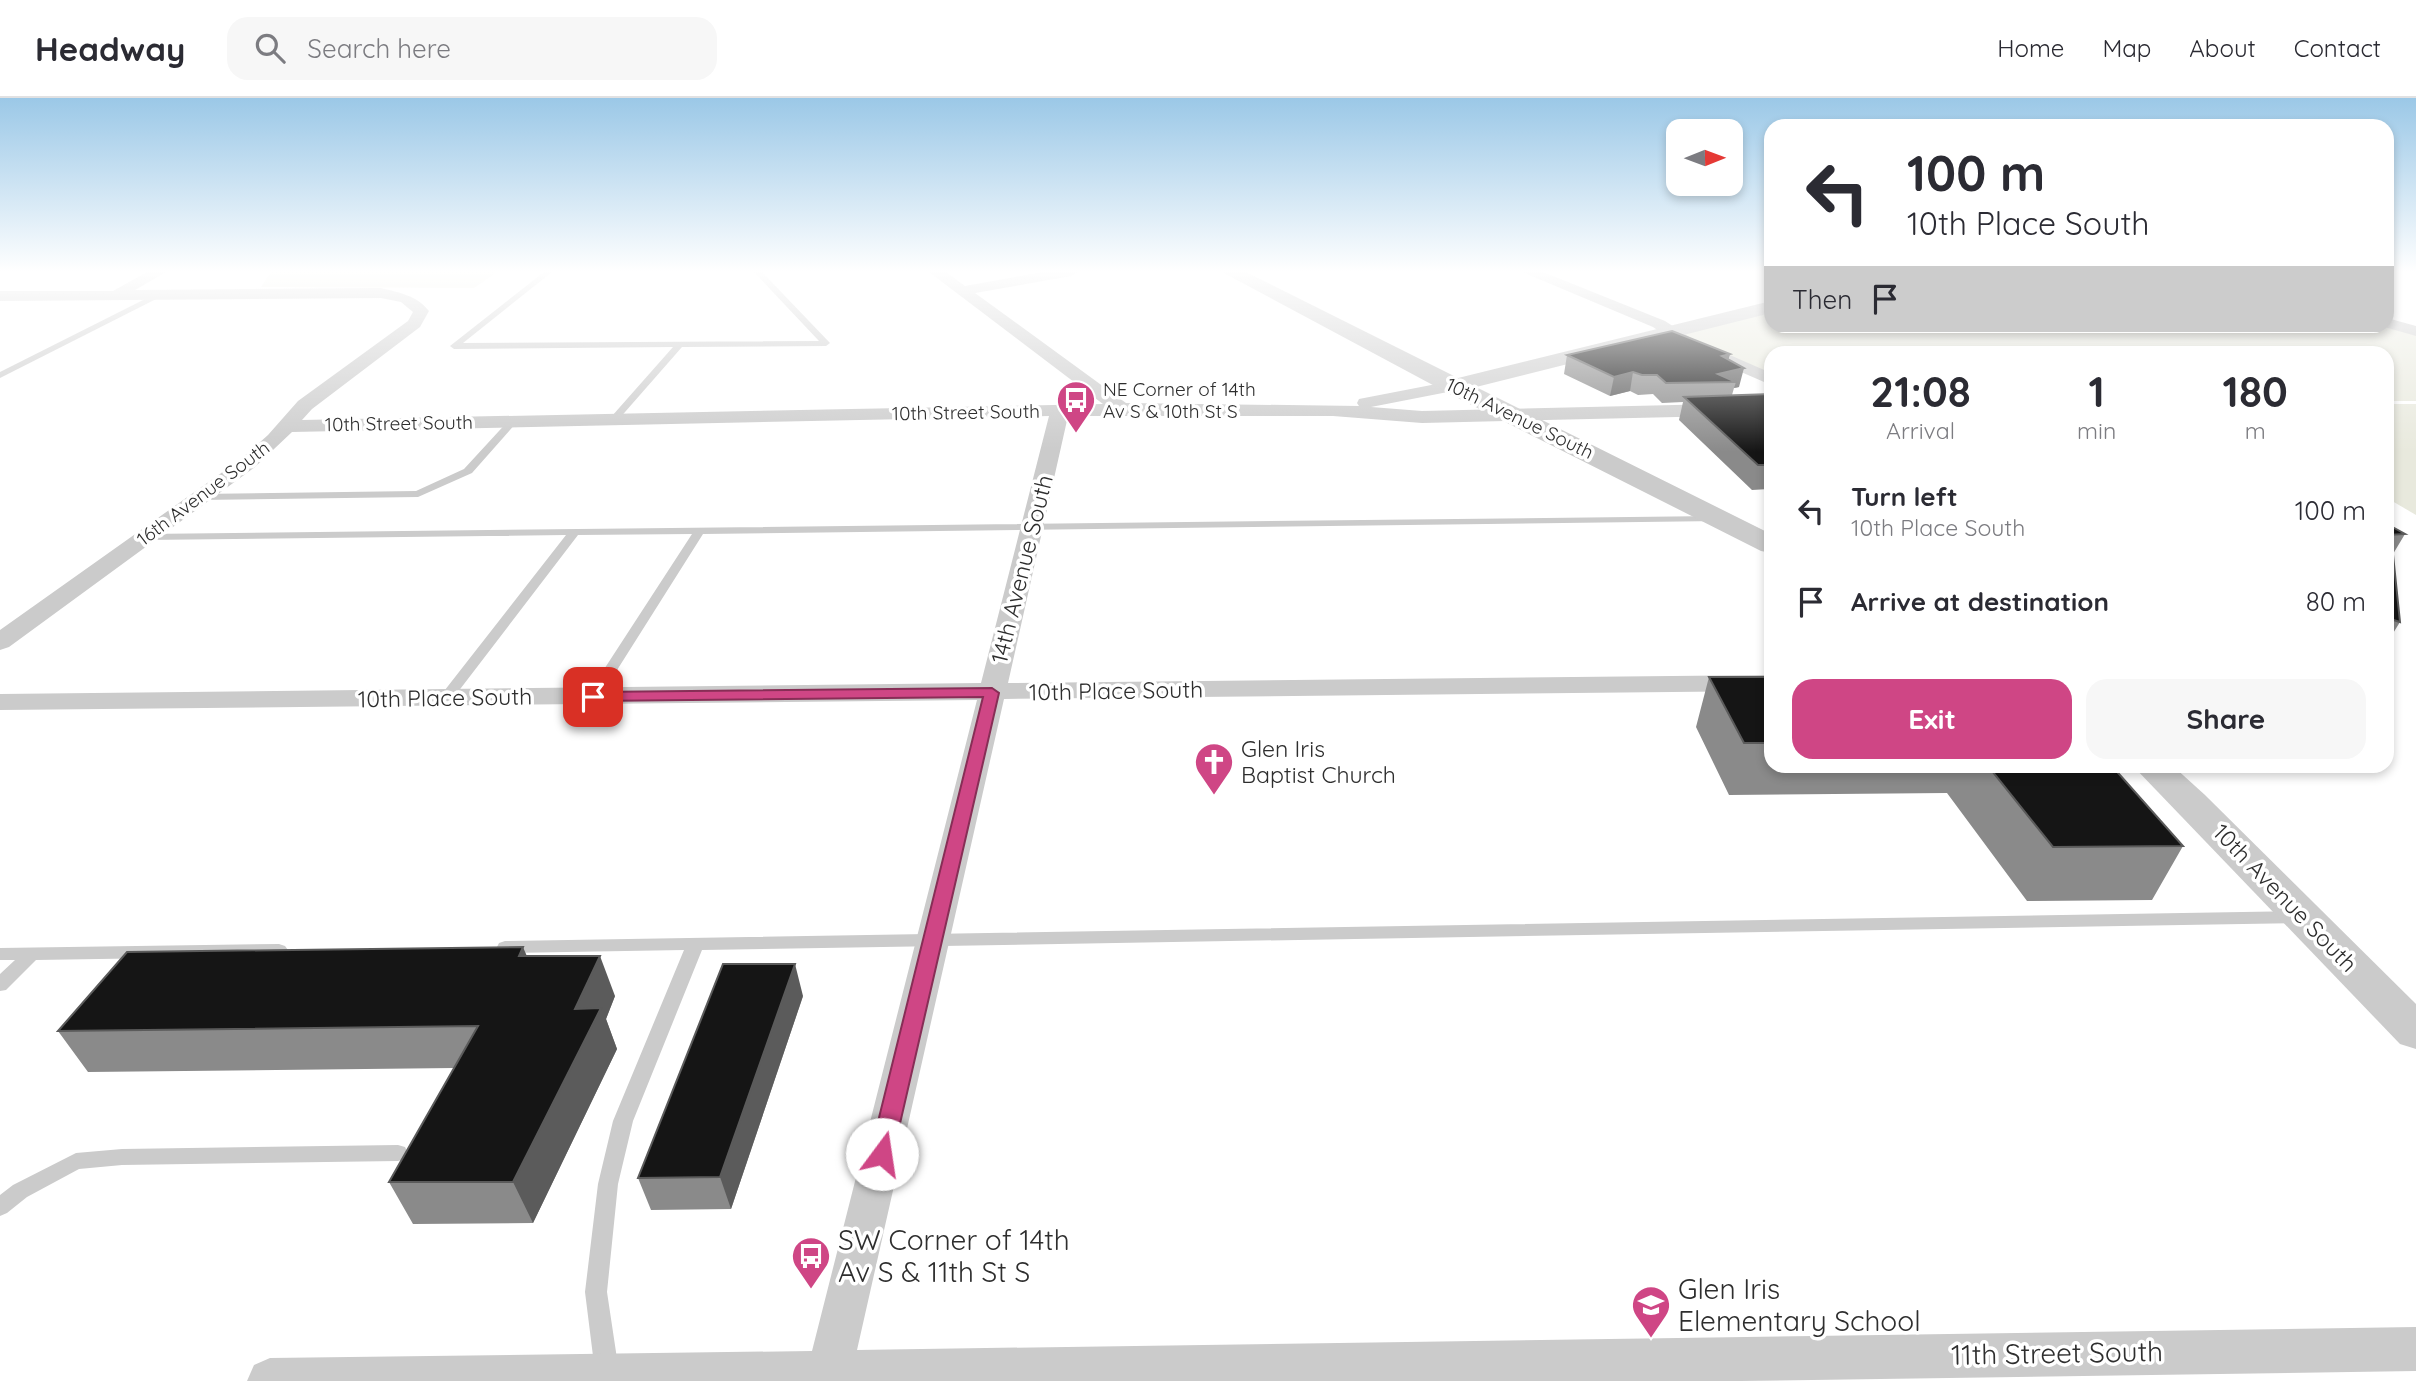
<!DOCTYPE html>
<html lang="en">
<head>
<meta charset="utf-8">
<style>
  body { margin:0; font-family:Quicksand,sans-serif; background:#f7f7f7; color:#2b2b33; height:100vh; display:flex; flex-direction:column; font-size:26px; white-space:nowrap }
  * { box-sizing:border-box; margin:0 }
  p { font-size:23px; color:#7c7c81 }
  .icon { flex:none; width:38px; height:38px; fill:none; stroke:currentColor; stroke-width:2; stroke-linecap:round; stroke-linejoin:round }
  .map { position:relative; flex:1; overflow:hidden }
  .panel { position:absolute; left:1764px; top:248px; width:630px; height:427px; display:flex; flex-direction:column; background:#fff; border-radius:21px; box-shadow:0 4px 10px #0003 }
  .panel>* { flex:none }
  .guide { position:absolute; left:1764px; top:21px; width:630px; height:214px; border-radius:21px; box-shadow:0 4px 10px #0003; background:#fff; color:#2b2b33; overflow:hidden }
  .needle { width:46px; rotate:89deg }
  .tools { position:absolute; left:1666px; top:21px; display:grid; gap:14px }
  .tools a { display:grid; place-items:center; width:77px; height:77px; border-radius:14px; background:#fff; box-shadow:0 4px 10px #0003; font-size:35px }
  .pin { position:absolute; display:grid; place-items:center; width:60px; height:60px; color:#fff; margin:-30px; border-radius:14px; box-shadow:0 4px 10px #0006 }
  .me { position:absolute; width:77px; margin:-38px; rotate:14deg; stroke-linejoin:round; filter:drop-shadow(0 0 5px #0008) }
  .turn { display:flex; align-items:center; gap:24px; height:147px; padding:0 28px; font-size:32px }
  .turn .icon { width:91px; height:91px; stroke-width:2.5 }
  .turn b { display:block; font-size:49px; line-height:60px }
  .then { display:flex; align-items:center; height:66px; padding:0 28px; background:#0003; gap:14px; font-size:26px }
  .eta { display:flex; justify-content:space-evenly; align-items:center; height:119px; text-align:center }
  .eta b { font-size:42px; font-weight:800; line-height:49px }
  .button { display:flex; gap:14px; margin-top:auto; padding:14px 28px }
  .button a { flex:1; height:80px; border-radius:21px; background:#cf4685; color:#fff; font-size:28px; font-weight:800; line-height:80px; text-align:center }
  .button a+a { background:#f7f7f7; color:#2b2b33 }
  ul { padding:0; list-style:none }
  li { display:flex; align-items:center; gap:21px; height:91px; padding:0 28px }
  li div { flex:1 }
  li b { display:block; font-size:26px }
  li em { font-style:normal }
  header { display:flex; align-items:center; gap:42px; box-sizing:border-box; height:98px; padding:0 35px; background:#fff; border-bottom:2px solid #e1e1e2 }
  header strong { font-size:33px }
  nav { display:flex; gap:38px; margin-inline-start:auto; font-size:24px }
  .search { width:490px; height:63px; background:#f7f7f7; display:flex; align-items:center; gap:18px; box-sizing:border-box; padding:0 24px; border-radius:21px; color:#7c7c81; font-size:26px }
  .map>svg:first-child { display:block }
</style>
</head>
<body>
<header>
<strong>Headway</strong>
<div class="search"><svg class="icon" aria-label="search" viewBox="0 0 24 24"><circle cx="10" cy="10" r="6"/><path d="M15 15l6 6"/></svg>Search here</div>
<nav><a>Home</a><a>Map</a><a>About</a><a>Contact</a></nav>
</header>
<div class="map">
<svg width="2416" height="1283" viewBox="0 0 2416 1283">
  <rect width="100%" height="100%" fill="#fff"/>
  <g fill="#e8e9dd">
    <path d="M271,174H497L474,190L261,189Z"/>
    <path d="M1771,208V228H2387L2416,233V303H2387V256H1771V285L1666,234Z"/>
    <path d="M2387,306H2416V417L2387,400Z"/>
  </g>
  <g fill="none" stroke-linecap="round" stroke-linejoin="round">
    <g fill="#cbcbcb" fill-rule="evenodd">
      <path d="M544,174H552L463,245L819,243L754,174H762L830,245L826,248L682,249L618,322L615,323L610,320L612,318L673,249L454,251L450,248Z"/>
      <path d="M159,194L166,196L0,280V274Z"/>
      <path d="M514,319L519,322L517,324L472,375L418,399L199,402L194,399L199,396L416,393L464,371L511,320Z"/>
      <path d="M1715,418L1719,419V423L703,436L600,599L593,603L586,599L692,436L578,437L451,603H441L439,600L441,597L566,437L145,442L139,439L145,436Z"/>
      <path d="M2298,813L2304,815L2306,819L2304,823L2298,825L702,852L633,1023L618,1086L607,1194L619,1274L612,1283L599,1282L595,1274L585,1194L598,1086L613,1023L684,852L505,855L499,853L497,849L499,845L505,843Z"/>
      <path d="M279,846L285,848L288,852L285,856L279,858L36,862L6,892L0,893V876L15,862H0V850Z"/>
      <path d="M398,1047L405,1049L408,1055L405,1061L398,1063L122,1067L79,1071L27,1099L7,1115L0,1118V1097L13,1087L76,1055L122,1051Z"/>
    </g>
    <g fill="#cbcbcb" fill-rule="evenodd">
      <path d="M147,174H166L135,192L381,190C400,195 416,197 429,213L420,229L312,311L302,322L1103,306L929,174H946L965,188L1043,174H1078L1071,178L975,195L1126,305L1359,308L1357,305L1359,301L1452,283L1461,288L1458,292L1371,309L1422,313L1761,305L1771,302V315L1764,317L1422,325L1333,318H1068L1008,585L1771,577V593L1004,601L857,1252L2416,1229V1273L1740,1283H247L254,1267L270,1260L812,1253L977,602L0,612V596L981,585L1049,318L292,334L255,369L9,549L0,552V532L241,361L268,337L298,303L408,223L413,214L401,204L381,200L0,203V193H113Z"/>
      <path d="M1522,174H1543L1665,223L1691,240L1771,275V287L1679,247L1653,229Z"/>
      <path d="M2387,220L2416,228V238L2381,228H2387Z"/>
    </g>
    <g fill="#cbcbcb" fill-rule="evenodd">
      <path d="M1222,174H1246L1458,280L1771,203V215L1476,289L1771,436V455L1761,453L1444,293Z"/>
      <path d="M2133,668H2173L2205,697L2416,906V951L2400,946Z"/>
    </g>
  </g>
  <g fill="#8a8a8a">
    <path d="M1730,256L1728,261L1739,289L1734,290L1732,297L1771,296V393L1769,391L1752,392L1679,322L1683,304L1662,305L1653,296L1638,297L1630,293L1610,298L1564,276L1567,257Z"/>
    <path d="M2387,426L2405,436L2393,456L2400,524L2387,545Z"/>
    <path d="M1709,579H1771V668H2112L2183,748L2152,802L2027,803L1947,695L1729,697L1696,629Z"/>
    <path d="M527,858L615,898L606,921L617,951L533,1125L413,1126L389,1084L454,970L88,974L58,933Z"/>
    <path d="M803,898L731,1111L651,1112L638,1080Z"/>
  </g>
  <g fill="#5b5b5b">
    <path d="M1730,256L1725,274L1744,270L1739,289L1734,290L1736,284H1716L1722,258Z"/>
    <path d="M1633,274L1630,293L1610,298L1614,279Z"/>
    <path d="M523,849L540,889L519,858Z"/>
    <path d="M600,858L615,898L606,921L617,951L533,1125L513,1084L575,911Z"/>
    <path d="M795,866L803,898L731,1111L720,1079Z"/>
  </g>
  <g fill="#151515" stroke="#5b5b5b" stroke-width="2">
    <path d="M1672,233L1730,256L1722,258L1744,270L1718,276L1736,284L1666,285L1657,277H1642L1633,274L1614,279L1567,257Z"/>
    <path d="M1771,296V367H1758L1684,299Z"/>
    <path d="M2387,426L2405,436L2387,437Z"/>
    <path d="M2387,445L2392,447L2400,524L2387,520Z"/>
    <path d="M1709,579H1771V645H1744Z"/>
    <path d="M1988,668H2112L2183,748L2053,749Z"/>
    <path d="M523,849L519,858H600L575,911L601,910L513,1084H389L478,928L58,933L127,854Z"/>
    <path d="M723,866H795L720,1079L638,1080Z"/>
  </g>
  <linearGradient id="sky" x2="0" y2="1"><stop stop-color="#9bc8e7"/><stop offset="0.49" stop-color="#fff"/><stop offset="1" stop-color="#fff" stop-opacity="0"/></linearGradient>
  <rect width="2416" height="354" fill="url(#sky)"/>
  <path fill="#cf4685" stroke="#872e56" stroke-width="2" d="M992,590L999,595L893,1056L890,1063L882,1066L874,1063L870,1056L983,599L593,603L585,599L593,594Z"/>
  <defs>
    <g id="bus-pin" transform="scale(2.0125)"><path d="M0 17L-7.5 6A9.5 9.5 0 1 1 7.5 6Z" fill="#cf4685" stroke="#fff"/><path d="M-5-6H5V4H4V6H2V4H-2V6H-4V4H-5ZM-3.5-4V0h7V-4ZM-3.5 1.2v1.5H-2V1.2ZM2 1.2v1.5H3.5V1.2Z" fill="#fff"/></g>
    <g id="church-pin" transform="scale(2.0125)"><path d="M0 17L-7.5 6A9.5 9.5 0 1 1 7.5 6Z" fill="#cf4685" stroke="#fff"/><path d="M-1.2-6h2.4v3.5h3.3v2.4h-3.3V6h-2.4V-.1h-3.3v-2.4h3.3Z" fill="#fff"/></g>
    <g id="school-pin" transform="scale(2.0125)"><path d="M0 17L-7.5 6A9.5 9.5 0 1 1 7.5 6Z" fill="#cf4685" stroke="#fff"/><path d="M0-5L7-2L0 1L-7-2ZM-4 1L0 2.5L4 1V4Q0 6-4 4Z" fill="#fff"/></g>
  </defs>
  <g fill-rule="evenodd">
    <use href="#bus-pin" x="1076" y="302"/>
    <use href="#church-pin" x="1214" y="664"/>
    <use href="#bus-pin" x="811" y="1158"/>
    <use href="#school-pin" x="1651" y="1207"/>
  </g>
  <g text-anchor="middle" stroke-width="7" stroke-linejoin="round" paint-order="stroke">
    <g font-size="19" fill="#2e2e2e" stroke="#fff" text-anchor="start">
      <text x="1103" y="298">NE Corner of 14th<tspan x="1103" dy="22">Av S &amp; 10th St S</tspan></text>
    </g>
    <g font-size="19" fill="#2e2e2e" stroke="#fff">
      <text transform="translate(966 314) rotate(-1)" y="7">10th Street South</text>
      <text transform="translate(1520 320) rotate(26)" y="7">10th Avenue South</text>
      <text transform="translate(399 325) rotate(-1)" y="7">10th Street South</text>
      <text transform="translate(203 395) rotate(-37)" y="7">16th Avenue South</text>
    </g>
    <g font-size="23" fill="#2e2e2e" stroke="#fff">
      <text transform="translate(1022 471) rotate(-76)" y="8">14th Avenue South</text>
      <text transform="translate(1116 593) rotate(-1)" y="8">10th Place South</text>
      <text transform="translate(445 600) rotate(-1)" y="8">10th Place South</text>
      <text transform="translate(2285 800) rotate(46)" y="8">10th Avenue South</text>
    </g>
    <g font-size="23" fill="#2e2e2e" stroke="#fff" text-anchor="start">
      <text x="1241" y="659">Glen Iris<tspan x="1241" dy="26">Baptist Church</tspan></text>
    </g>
    <g font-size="28" fill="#2e2e2e" stroke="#fff" text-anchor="start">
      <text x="838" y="1152">SW Corner of 14th<tspan x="838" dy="32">Av S &amp; 11th St S</tspan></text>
      <text x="1678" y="1201">Glen Iris<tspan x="1678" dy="32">Elementary School</tspan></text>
    </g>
    <g font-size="28" fill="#2e2e2e" stroke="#fff">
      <text transform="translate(2057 1255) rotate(-1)" y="10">11th Street South</text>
    </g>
  </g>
</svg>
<div class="tools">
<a><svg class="needle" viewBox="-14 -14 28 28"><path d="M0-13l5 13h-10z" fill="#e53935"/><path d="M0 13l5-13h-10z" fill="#7c7c81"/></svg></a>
</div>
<div class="pin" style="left:593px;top:599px;background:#d93025"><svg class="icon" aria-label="arrive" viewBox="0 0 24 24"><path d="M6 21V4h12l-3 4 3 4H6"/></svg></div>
<svg class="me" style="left:882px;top:1056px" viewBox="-20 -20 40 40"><circle r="19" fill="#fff"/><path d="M0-13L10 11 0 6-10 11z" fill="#cf4685"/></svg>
<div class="guide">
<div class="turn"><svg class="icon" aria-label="left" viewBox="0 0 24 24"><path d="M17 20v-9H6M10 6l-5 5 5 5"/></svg><div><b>100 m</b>10th Place South</div></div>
<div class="then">Then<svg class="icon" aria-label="arrive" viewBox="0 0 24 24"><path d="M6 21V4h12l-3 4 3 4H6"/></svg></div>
</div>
<section class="panel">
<div class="eta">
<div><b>21:08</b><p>Arrival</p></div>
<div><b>1</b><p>min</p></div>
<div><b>180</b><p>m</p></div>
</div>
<ul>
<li><svg class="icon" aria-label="left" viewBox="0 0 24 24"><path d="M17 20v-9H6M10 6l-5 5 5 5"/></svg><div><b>Turn left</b><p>10th Place South</p></div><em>100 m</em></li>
<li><svg class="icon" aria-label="arrive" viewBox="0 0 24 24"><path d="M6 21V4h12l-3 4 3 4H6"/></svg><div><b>Arrive at destination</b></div><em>80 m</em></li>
</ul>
<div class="button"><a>Exit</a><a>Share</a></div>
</section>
</div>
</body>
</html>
